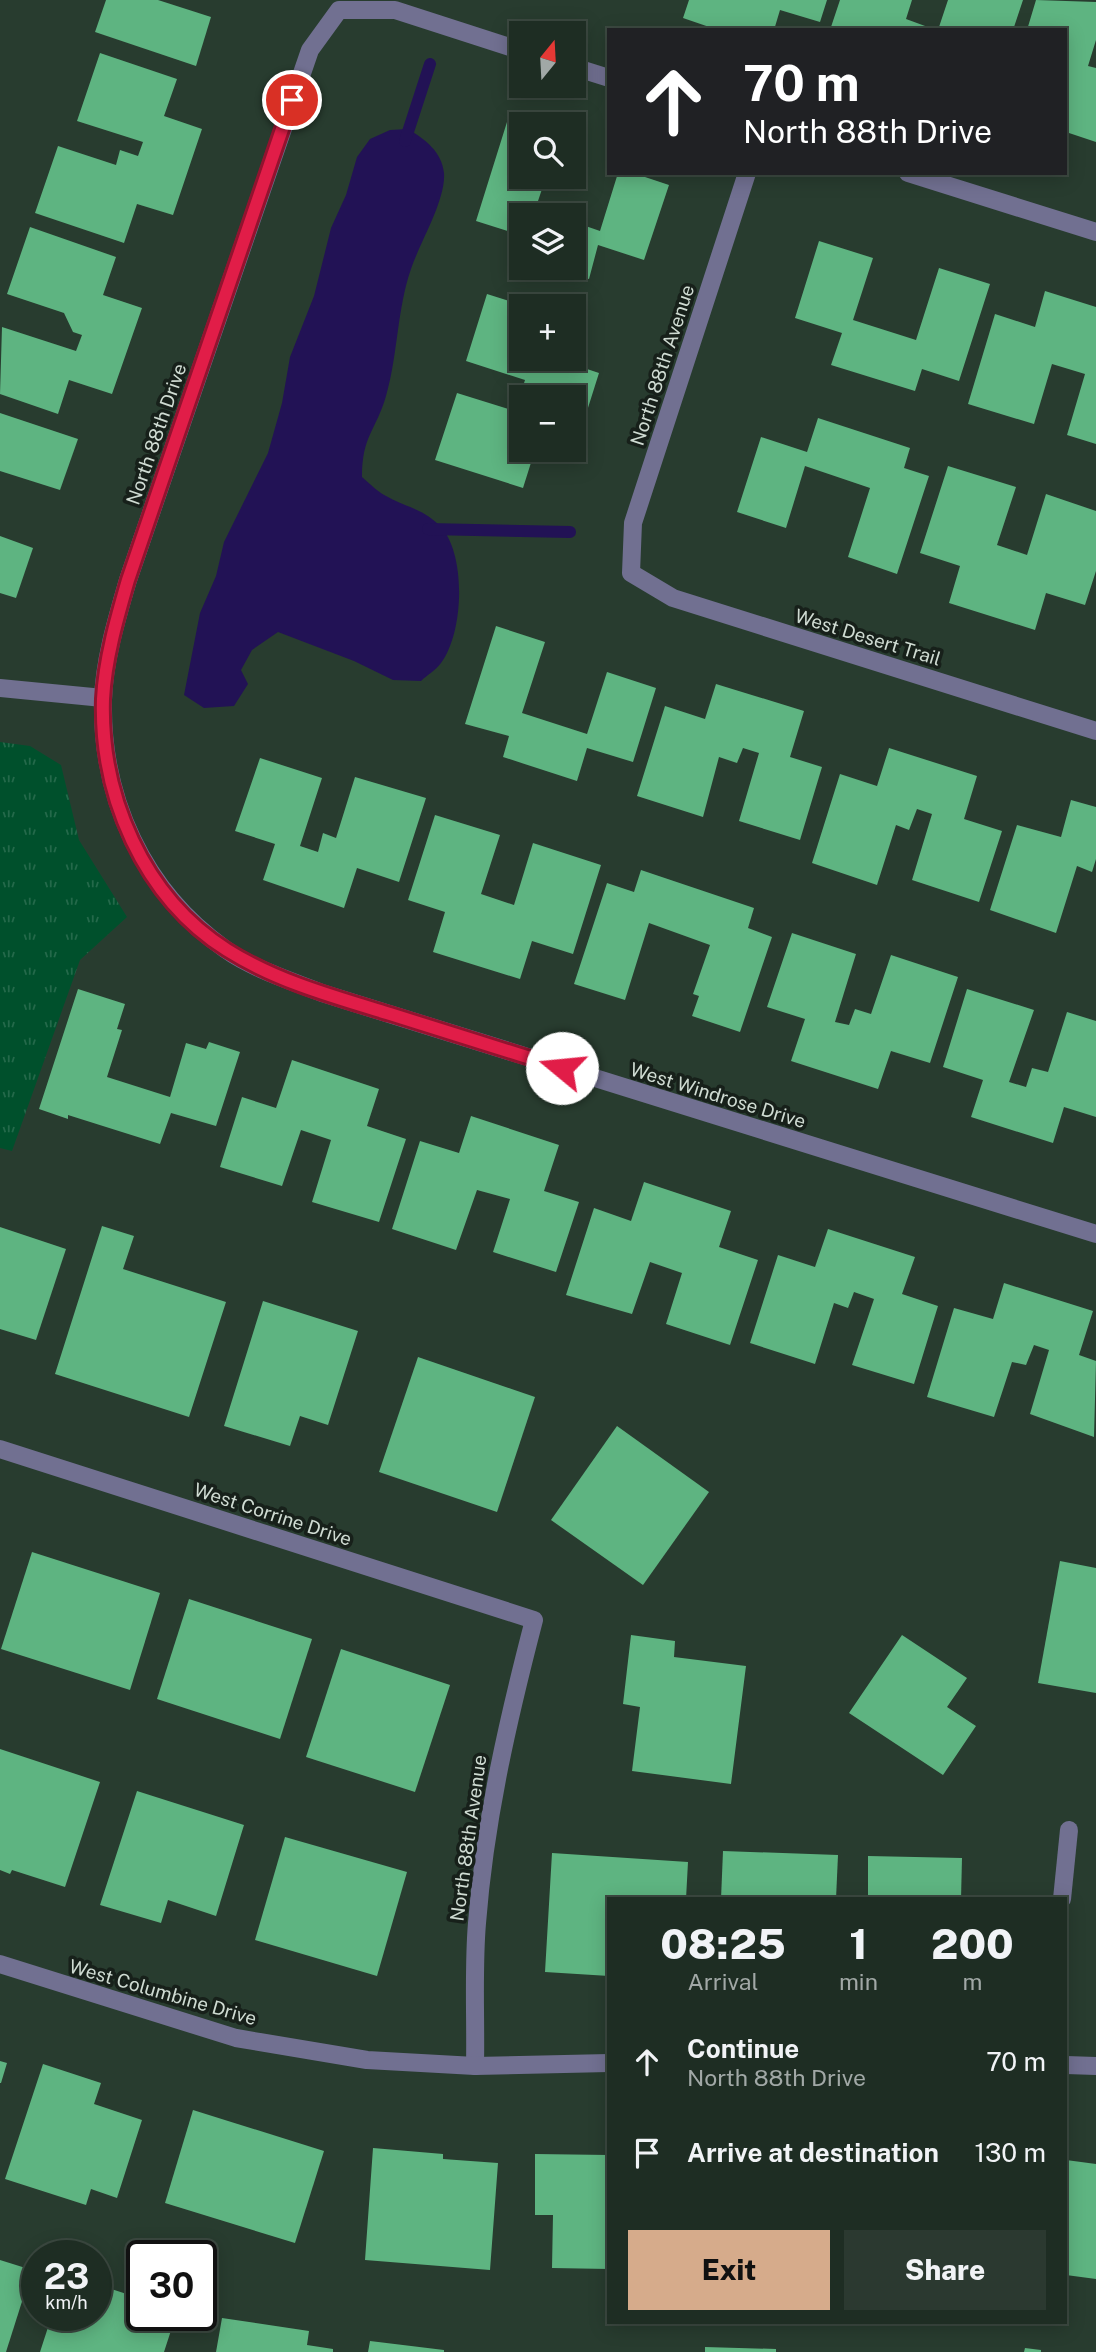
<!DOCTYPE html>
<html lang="en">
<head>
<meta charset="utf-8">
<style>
  body { margin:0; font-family:"Public Sans",sans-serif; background:#2b3930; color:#f1f3f6; height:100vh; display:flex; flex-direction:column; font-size:26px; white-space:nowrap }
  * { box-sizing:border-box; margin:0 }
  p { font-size:23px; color:#a1a8a6 }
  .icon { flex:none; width:38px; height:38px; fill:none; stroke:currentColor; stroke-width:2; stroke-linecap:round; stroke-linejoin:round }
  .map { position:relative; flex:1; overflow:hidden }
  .details { position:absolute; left:607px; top:1897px; width:460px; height:427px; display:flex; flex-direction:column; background:#1e2d23; border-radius:0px; box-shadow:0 4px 18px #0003,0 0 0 2px #3c4941 }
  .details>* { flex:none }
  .hud { position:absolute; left:607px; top:28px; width:460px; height:147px; border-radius:0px; box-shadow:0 4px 18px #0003,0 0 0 2px #3c4941; background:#202124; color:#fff; overflow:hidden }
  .needle { width:46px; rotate:18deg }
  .buttons { position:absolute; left:509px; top:21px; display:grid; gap:14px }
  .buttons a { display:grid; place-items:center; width:77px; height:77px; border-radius:0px; background:#1e2d23; box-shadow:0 4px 18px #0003,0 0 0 2px #3c4941; font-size:35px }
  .speed { position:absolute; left:21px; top:2240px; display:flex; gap:14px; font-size:35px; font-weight:700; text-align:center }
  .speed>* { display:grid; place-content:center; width:91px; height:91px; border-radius:50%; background:#1e2d23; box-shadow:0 4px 18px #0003,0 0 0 2px #3c4941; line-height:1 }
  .speed small { font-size:18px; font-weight:400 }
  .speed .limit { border:4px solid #111; border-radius:10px; background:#fff; color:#111 }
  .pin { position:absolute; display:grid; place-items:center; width:60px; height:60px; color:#fff; margin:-30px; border:4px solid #fff; border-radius:50%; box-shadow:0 2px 7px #0007 }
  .me { position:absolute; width:77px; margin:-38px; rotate:287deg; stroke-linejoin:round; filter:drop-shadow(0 0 5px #0008) }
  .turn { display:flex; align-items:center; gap:24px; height:147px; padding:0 21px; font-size:32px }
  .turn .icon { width:91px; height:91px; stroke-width:2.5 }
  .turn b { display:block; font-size:49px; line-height:60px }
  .eta { display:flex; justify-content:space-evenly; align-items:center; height:119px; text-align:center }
  .eta b { font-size:42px; font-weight:800; line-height:49px }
  .primary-button { display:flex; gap:14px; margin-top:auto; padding:14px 21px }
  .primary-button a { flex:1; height:80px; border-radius:0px; background:#d6ab8b; color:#111; font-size:28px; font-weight:800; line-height:80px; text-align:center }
  .primary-button a+a { background:#2b3930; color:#f1f3f6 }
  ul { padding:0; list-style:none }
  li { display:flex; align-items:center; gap:21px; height:91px; padding:0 21px }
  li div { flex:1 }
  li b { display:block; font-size:26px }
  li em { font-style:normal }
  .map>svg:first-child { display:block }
</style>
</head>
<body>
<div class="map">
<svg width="1096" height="2352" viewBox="0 0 1096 2352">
  <defs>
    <pattern id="park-tufts" width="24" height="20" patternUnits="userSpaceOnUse" patternTransform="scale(1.75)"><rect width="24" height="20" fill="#00502c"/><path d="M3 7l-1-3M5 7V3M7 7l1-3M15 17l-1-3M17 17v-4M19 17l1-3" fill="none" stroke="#24694a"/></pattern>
  </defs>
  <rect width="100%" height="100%" fill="#283c2f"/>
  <path fill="url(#park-tufts)" d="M0,742L30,746L61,765L79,840L127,917L80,960L12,1151L0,1148Z"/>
  <path fill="#221255" d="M408,129C425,139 442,152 444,173C446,200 420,242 411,269C397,309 398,355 386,396C376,431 362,435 362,477C370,484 379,493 388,497C408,508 421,508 439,525C467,552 464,633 441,663C436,670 427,675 421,681L393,680L354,661L278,632L252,650L241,670L248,684L234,706L204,708L184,695L200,613L216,576L224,542L268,453L282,403L290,357L314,296L331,228L346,195L357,157L370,139L390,130Z"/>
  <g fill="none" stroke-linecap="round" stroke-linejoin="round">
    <g stroke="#221255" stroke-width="12">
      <path d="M405,141L430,64"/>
      <path d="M428,529L570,532"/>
    </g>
  </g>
  <g fill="#5eb481">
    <path d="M106,0H158L211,17L196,66L95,32Z"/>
    <path d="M689,0H827L820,22L780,10L774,30H718L683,18Z"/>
    <path d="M840,0H912L906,19L936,30H839L831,27Z"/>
    <path d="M948,0H1023L1013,30H938Z"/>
    <path d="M1036,0L1096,2V40L1088,66L1096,68V142L1066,132V30H1027Z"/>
    <path d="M100,53L177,79L164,116L202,129L173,215L137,204L124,243L35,213L58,146L116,165L120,150L138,156L143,142L77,121Z"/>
    <path d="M507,122L522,127V177H546L535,210L551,215H522V258L513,255L520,235L476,221Z"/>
    <path d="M618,173H633L669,185L644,260L598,245L589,279L555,268H574V222L600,231Z"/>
    <path d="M30,227L116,257L103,295L142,308L112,394L69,380L58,414L0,394L2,327L76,351L82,335L73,332L64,313L7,294Z"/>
    <path d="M819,241L873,258L853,320L916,340L939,268L990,284L959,381L922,369L915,391L831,365L842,333L795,318Z"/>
    <path d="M1045,291L1096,307V444L1067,435L1085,374L1052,364L1034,424L968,404L995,314L1035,327Z"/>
    <path d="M487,294L522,305V359H564L563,361L599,373L575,449L574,397H522V450H535L523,488L435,460L457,393L515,411L525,380L466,361Z"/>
    <path d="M0,413L78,439L60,490L0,471Z"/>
    <path d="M818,418L910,448L904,468L929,476L897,574L848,557L870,488L805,466L786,528L737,512L761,437L807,452Z"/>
    <path d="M546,450H574L571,459Z"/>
    <path d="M948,466L1016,487L997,545L1027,555L1046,494L1096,511V571L1085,605L1046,593L1035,630L949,603L960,566L920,553Z"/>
    <path d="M0,536L33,548L16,598L0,593Z"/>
    <path d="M496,626L545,642L522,713L587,734L607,672L656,688L633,762L587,748L577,781L503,757L509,736L465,724Z"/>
    <path d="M716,684L804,711L790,757L822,767L800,840L739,821L759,753L743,748L737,763L719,757L703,817L637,796L665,706L705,719Z"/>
    <path d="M889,748L977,776L964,819L1002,831L979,902L912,880L932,814L917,809L909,830L896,825L877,885L812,863L840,774L877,786Z"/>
    <path d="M260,758L322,778L300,846L318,852L323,833L336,838L355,777L426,798L399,882L357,868L344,908L263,880L275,844L235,831Z"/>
    <path d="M1071,800L1096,807V859L1092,872L1077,866L1056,933L990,910L1017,825L1061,837Z"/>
    <path d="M435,815L500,835L481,894L514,905L533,843L601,865L573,954L532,941L520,979L433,952L445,912L408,900Z"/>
    <path d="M641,870L754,908L748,928L772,937L740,1032L692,1016L699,996L693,994L710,945L649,923L625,1000L574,984L607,883L634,892Z"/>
    <path d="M792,933L856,954L835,1022L849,1025L855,1009L871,1014L891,955L958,977L930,1063L891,1051L878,1089L791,1061L805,1019L767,1007Z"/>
    <path d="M78,989L125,1004L117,1029L122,1030L107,1077L170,1097L186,1043L206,1049L209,1042L240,1052L216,1126L171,1113L160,1144L68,1115V1119L39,1109Z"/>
    <path d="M967,989L1034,1010L1009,1082L1026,1087L1032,1068L1048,1072L1067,1012L1096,1021V1117L1064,1107L1053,1143L971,1117L983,1080L943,1067Z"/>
    <path d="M292,1060L379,1089L367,1126L406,1139L379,1222L312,1202L331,1140L301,1130L282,1186L220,1167L242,1097L276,1108Z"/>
    <path d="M471,1116L559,1145L544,1191L579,1202L556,1272L493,1252L510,1199L477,1190L456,1250L392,1229L420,1141L459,1153Z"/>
    <path d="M644,1182L731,1211L719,1247L758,1260L730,1345L666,1324L682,1273L650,1262L632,1314L566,1295L594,1208L631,1221Z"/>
    <path d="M102,1226L134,1236L123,1269L226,1302L189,1417L55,1374Z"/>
    <path d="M0,1227L66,1249L36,1340L0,1329Z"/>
    <path d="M828,1229L915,1257L902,1294L938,1306L914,1384L852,1365L874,1299L854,1292L848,1308L834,1303L815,1364L750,1343L778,1255L815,1267Z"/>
    <path d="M1004,1283L1093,1311L1079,1355L1096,1361L1094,1437L1030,1414L1049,1350L1034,1345L1026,1365L1012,1362L994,1417L927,1397L954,1308L993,1319Z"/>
    <path d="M263,1301L358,1331L328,1425L300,1416L290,1446L224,1426Z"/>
    <path d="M418,1357L535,1397L497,1512L379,1472Z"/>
    <path d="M617,1426L709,1492L643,1585L551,1520Z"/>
    <path d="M32,1552L160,1593L130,1690L1,1649Z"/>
    <path d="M1060,1561L1096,1568V1693L1038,1683Z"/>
    <path d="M189,1599L312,1639L280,1739L157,1699Z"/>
    <path d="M631,1635L675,1641L674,1657L746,1666L731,1784L632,1771L640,1707L623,1704Z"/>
    <path d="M902,1635L967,1678L947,1707L976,1726L943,1775L849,1713Z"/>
    <path d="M341,1649L450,1685L415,1792L306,1757Z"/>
    <path d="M0,1749L100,1782L65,1887L12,1870L10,1874L0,1870Z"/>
    <path d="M137,1791L244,1825L216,1916L168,1900L161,1923L100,1905Z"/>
    <path d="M285,1837L407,1872L377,1976L255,1940Z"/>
    <path d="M723,1851L838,1855L836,1899H721Z"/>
    <path d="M552,1853L688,1862L686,1899H609V1976L545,1972Z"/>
    <path d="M868,1856L962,1858L961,1899H868Z"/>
    <path d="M0,2061L7,2063L1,2083H0Z"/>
    <path d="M43,2064L101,2083L94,2104L142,2120L117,2198L91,2189L86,2205L5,2179Z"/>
    <path d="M193,2110L324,2151L295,2243L165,2203Z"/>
    <path d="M373,2148L443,2154V2159L498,2163L490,2270L365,2260Z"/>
    <path d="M535,2154L609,2155V2269L552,2268L553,2215H535Z"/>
    <path d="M1066,2160L1096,2164V2279L1066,2275Z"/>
    <path d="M0,2260L32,2270L6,2352H0Z"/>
    <path d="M96,2284L142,2299V2315H176L164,2352H40L52,2315H96Z"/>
    <path d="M222,2318L309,2331L307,2345L333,2349V2352H216Z"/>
    <path d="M370,2341L444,2350V2352H368Z"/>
    <path d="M705,2347L776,2349V2352H705Z"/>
    <path d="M1025,2348L1041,2350V2352H1024Z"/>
  </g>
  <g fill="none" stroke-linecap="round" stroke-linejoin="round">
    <g stroke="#717091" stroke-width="18">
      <path d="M522,51L395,10H339L310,50L128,580C117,618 104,660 103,700C101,798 143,891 225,949C253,969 289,980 322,993L1096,1234"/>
      <path d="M574,67L609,78"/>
      <path d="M747,173L633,523L631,573L673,598L1096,731"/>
      <path d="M908,173L1096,232"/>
      <path d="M0,688L103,698"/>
      <path d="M0,1449L534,1620C508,1720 485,1819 477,1923C473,1970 476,2019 475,2066"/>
      <path d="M1062,1899L1069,1830"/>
      <path d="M0,1964L236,2038L367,2060L475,2066L609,2063"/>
      <path d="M1066,2065L1096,2066"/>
    </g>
  </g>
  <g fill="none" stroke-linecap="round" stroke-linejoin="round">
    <g stroke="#92132f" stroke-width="18">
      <path id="route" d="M292,100L128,580C117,618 105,659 103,699C100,795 143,897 227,950C276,981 334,997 390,1014C447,1032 505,1050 562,1068"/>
    </g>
    <use href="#route" stroke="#e11d48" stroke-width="12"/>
  </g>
  <g text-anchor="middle" stroke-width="7" stroke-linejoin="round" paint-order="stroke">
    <g font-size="19" fill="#cfdbd2" stroke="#17201a">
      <text transform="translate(662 365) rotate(-72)" y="7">North 88th Avenue</text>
      <text transform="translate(156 434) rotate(-71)" y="7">North 88th Drive</text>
      <text transform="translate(868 637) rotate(17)" y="7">West Desert Trail</text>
      <text transform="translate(718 1095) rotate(17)" y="7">West Windrose Drive</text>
      <text transform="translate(273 1514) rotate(18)" y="7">West Corrine Drive</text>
      <text transform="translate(468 1838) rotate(-82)" y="7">North 88th Avenue</text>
      <text transform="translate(163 1992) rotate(16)" y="7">West Columbine Drive</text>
    </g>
  </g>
</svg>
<div class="buttons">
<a><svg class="needle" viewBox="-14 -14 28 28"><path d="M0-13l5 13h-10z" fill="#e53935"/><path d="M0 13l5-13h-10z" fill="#a1a8a6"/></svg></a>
<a><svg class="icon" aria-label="search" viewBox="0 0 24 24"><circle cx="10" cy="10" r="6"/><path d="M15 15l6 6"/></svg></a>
<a><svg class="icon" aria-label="layers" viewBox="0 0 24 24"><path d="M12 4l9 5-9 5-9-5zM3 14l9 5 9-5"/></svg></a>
<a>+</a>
<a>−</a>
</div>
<div class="speed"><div>23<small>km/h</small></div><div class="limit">30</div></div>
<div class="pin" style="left:292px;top:100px;background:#d93025"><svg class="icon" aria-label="arrive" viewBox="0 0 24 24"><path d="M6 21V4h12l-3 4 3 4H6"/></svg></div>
<svg class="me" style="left:562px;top:1068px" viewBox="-20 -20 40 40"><circle r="19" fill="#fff"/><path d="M0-13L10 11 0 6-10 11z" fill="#e11d48"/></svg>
<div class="hud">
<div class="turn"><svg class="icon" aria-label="ahead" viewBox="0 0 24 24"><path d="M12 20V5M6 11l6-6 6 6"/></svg><div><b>70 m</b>North 88th Drive</div></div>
</div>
<section class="details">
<div class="eta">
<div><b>08:25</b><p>Arrival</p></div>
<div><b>1</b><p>min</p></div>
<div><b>200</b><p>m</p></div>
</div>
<ul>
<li><svg class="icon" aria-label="ahead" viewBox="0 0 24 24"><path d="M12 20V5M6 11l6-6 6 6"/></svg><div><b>Continue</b><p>North 88th Drive</p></div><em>70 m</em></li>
<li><svg class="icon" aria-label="arrive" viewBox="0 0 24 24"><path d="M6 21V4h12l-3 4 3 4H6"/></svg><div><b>Arrive at destination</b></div><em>130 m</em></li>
</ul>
<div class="primary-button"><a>Exit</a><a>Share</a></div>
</section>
</div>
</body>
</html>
